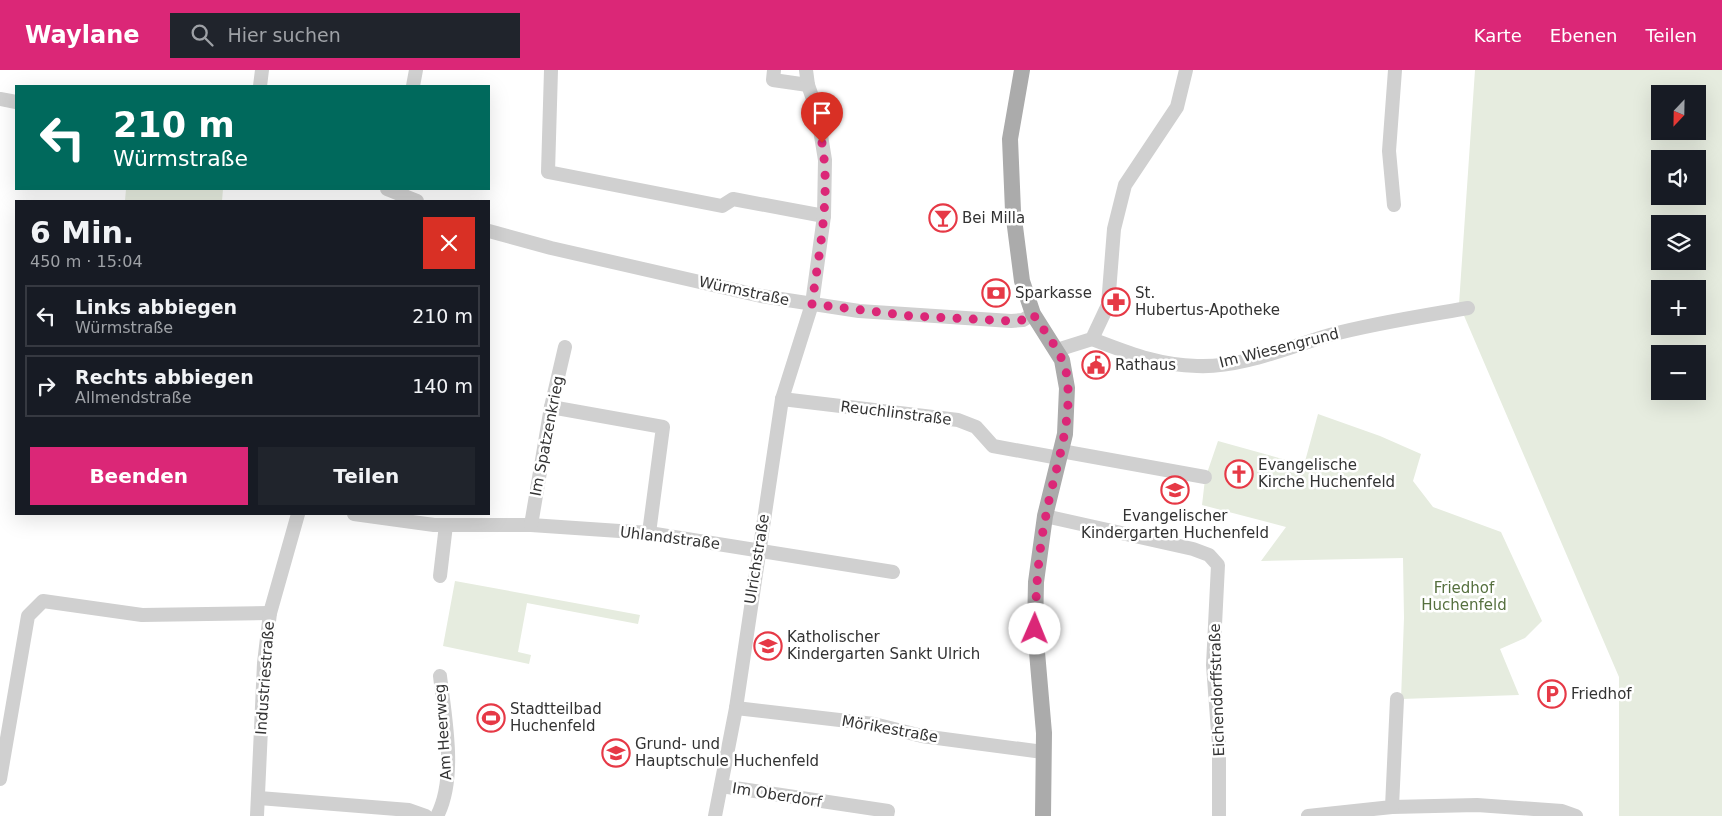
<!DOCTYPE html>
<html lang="de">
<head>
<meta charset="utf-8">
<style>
  body { margin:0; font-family:"DejaVu Sans",sans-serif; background:#20242c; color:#f1f3f6; height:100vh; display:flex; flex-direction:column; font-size:19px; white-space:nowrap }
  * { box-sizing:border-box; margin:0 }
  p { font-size:16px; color:#9ea1a6 }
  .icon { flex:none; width:28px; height:28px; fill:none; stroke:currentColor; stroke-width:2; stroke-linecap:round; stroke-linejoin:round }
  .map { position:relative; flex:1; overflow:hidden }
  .drawer { position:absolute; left:15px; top:130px; width:475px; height:315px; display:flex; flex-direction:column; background:#171b24; border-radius:0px; box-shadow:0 5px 20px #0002 }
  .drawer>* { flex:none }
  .top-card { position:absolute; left:15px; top:15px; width:475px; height:105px; border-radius:0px; box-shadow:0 5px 20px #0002; background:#00695c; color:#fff; overflow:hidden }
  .needle { width:32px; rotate:202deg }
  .controls { position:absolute; left:1651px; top:15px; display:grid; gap:10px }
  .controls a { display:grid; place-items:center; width:55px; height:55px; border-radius:0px; background:#171b24; box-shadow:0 5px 20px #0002; font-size:25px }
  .pin { position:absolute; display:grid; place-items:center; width:42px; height:42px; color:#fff; margin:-51px -21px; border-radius:50% 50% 50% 0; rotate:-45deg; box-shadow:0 0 5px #0007 }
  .pin .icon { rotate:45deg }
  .me { position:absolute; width:55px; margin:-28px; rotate:1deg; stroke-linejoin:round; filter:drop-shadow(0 0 4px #0008) }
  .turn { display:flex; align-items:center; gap:18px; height:105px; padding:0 15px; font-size:22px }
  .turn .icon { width:65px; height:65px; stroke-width:2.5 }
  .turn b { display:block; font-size:35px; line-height:42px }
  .round { display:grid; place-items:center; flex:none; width:52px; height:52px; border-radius:0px; background:#20242c }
  .headline { display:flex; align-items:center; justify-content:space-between; height:85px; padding:0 15px }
  h1 { font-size:30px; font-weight:600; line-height:38px }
  .primary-button { display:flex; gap:10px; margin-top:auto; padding:10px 15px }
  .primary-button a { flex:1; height:58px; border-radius:0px; background:#db2777; color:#fff; font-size:20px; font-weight:600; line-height:58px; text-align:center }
  .primary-button a+a { background:#20242c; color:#f1f3f6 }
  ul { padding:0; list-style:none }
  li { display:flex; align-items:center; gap:15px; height:62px; margin:0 10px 8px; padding:0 5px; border:2px solid #363941; border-radius:0px }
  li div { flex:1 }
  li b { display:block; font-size:19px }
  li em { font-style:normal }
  header { display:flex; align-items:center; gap:30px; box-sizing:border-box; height:70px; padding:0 25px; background:#db2777; color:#fff }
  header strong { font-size:24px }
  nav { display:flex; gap:28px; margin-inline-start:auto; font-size:18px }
  .search { width:350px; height:45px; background:#20242c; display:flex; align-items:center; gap:12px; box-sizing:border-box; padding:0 18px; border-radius:0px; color:#9ea1a6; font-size:19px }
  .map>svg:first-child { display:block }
</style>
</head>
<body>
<header>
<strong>Waylane</strong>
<div class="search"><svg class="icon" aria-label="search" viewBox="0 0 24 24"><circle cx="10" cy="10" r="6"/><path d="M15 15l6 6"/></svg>Hier suchen</div>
<nav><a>Karte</a><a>Ebenen</a><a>Teilen</a></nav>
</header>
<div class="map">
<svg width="1722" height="746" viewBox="0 0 1722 746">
  <rect width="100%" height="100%" fill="#fff"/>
  <g fill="#e6ecdf" fill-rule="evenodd">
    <path d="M1475,0H1722V746H1619V607L1459,234ZM1660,24H1698V61H1660ZM1660,89H1698V126H1660ZM1660,154H1698V191H1660ZM1660,219H1698V256H1660ZM1660,284H1698V321H1660Z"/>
    <path d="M126,119H223L222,131H125Z"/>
    <path d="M1318,344L1380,366L1421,384L1413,411L1433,437L1501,462L1542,551L1525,568L1500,579L1519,625L1401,629L1404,548L1403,488L1261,491L1286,457L1202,435L1205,409L1218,371L1304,395Z"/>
    <path d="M455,511L640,545L638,554L527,533L518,582L531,585L529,594L443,576Z"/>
  </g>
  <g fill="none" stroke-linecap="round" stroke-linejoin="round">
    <g stroke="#d0d0d0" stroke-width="14">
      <path d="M551,0L548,102L722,136L733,129L824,146"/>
      <path d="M774,0L773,10L808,15"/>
      <path d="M260,16L262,0"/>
      <path d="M413,16L416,0"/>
      <path d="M0,29L16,32"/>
      <path d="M387,119L417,131"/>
      <path d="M1394,135L1389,81L1395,0"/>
      <path d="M489,161L551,178L761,226L859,241L1011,251L1023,250L1033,244"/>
      <path d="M1092,269C1129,283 1157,295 1197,296C1242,298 1288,277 1330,265C1375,253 1422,246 1468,238"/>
      <path d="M1057,280L1092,269L1108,235L1114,159L1125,115L1177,37L1186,0"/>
      <path d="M782,329L958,350L976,357L993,376L1059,388"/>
      <path d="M551,337L663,357L649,463"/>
      <path d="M1061,381L1205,407"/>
      <path d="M354,444L434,455H531L649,463L893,502"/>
      <path d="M1045,446L1193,479L1209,485L1218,495L1213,595L1219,675V746"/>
      <path d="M531,455L551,337L565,277"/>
      <path d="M440,506L446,455"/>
      <path d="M736,638L874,654L922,666L1043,682"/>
      <path d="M0,709L28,546L43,531L142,545L270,543"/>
      <path d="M721,716L888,741L887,746"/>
      <path d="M259,728L409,740L426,746"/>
      <path d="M1392,737L1477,735L1562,741L1576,746"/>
      <path d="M257,746L264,593L270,543L298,444"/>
      <path d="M437,746C457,708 445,648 440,606"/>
      <path d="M715,746L736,638L782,329L812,234L824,146L825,90L817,41L808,15L806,0"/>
      <path d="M1308,746L1392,737L1397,629"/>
    </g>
    <path stroke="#ababab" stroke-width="16" d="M1022,0L1010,69L1013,141L1022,211L1033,244L1062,290L1067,318L1065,364L1045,446L1036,512L1035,559L1044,663L1043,746"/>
  </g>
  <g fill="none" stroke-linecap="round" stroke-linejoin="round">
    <path stroke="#db2777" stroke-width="9" stroke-dasharray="0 16.2" d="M822,73C831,126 819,182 812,234L911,246L1011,251L1023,250L1033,244C1046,264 1064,284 1067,307C1073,354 1054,401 1046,445C1038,483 1036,521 1035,559"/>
  </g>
  <defs>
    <g id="bar-ring" transform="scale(1.4375)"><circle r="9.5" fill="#fff" stroke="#e63946" stroke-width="1.5"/><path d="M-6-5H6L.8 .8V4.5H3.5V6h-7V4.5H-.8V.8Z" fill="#e63946"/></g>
    <g id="bank-ring" transform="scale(1.4375)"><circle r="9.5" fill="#fff" stroke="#e63946" stroke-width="1.5"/><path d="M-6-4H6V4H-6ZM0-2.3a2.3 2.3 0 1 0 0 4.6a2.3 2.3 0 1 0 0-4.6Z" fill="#e63946"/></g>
    <g id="pharmacy-ring" transform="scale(1.4375)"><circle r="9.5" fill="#fff" stroke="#e63946" stroke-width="1.5"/><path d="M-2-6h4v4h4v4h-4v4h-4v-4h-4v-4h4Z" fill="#e63946"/></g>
    <g id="civic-ring" transform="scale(1.4375)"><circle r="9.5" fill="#fff" stroke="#e63946" stroke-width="1.5"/><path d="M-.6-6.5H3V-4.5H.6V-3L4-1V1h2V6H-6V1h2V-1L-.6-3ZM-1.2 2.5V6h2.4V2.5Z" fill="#e63946"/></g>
    <g id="church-ring" transform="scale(1.4375)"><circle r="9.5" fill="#fff" stroke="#e63946" stroke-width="1.5"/><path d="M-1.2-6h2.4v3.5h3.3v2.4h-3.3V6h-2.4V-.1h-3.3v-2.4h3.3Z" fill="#e63946"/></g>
    <g id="school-ring" transform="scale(1.4375)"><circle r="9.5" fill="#fff" stroke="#e63946" stroke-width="1.5"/><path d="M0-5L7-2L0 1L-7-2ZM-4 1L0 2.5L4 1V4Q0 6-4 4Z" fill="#e63946"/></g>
    <g id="parking-ring" transform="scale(1.4375)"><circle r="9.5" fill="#fff" stroke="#e63946" stroke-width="1.5"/><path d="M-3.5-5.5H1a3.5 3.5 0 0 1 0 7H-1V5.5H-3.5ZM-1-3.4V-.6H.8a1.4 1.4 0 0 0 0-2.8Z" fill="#e63946"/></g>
    <g id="stadium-ring" transform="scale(1.4375)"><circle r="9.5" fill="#fff" stroke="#e63946" stroke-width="1.5"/><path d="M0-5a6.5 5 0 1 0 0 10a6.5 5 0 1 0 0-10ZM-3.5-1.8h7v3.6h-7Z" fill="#e63946"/></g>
  </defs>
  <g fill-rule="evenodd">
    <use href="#bar-ring" x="943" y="148"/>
    <use href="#bank-ring" x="996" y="223"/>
    <use href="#pharmacy-ring" x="1116" y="232"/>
    <use href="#civic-ring" x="1096" y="295"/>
    <use href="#church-ring" x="1239" y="404"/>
    <use href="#school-ring" x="1175" y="420"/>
    <use href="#school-ring" x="768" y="576"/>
    <use href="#parking-ring" x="1552" y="624"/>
    <use href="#stadium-ring" x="491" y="648"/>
    <use href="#school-ring" x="616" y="683"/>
  </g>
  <g text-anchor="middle" stroke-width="5" stroke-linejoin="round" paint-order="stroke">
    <g font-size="15" fill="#333" stroke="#fff" text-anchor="start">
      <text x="962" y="153">Bei Milla</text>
      <text x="1015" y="228">Sparkasse</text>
      <text x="1135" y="228">St.<tspan x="1135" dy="17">Hubertus-Apotheke</tspan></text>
      <text x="1115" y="300">Rathaus</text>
      <text x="1258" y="400">Evangelische<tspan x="1258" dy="17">Kirche Huchenfeld</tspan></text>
      <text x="1175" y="451" text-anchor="middle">Evangelischer<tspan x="1175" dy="17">Kindergarten Huchenfeld</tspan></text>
      <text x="787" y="572">Katholischer<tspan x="787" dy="17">Kindergarten Sankt Ulrich</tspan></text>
      <text x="1571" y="629">Friedhof</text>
      <text x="510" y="644">Stadtteilbad<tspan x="510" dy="17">Huchenfeld</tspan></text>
      <text x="635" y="679">Grund- und<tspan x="635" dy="17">Hauptschule Huchenfeld</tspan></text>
    </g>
    <g font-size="15" fill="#333" stroke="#fff">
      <text transform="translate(744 221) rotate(12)" y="5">Würmstraße</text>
      <text transform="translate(1279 278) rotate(-14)" y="5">Im Wiesengrund</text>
      <text transform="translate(896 343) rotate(7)" y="5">Reuchlinstraße</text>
      <text transform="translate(547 366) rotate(-79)" y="5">Im Spatzenkrieg</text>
      <text transform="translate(670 468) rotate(7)" y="5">Uhlandstraße</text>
      <text transform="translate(757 489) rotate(-81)" y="5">Ulrichstraße</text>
      <text transform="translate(265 608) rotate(-86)" y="5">Industriestraße</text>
      <text transform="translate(1217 620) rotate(-92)" y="5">Eichendorffstraße</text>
      <text transform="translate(890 659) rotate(10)" y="5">Mörikestraße</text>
      <text transform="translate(443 662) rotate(-94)" y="5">Am Heerweg</text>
      <text transform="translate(777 725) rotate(9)" y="5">Im Oberdorf</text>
    </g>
    <g font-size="15" fill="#56703f" stroke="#fff">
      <text x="1464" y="523">Friedhof<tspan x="1464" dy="17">Huchenfeld</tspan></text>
    </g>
  </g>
</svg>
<div class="controls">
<a><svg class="needle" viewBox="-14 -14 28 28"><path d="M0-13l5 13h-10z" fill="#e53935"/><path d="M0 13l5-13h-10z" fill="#9ea1a6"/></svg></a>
<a><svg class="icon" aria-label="sound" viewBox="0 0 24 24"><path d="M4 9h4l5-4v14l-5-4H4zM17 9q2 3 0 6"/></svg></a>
<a><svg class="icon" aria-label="layers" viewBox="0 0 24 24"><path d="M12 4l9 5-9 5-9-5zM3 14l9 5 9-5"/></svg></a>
<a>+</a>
<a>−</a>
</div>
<div class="pin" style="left:822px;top:73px;background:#d93025"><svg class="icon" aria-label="arrive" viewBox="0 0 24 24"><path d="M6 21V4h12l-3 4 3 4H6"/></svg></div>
<svg class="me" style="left:1035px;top:559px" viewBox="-20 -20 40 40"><circle r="19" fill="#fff"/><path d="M0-13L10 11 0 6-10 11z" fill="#db2777"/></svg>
<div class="top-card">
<div class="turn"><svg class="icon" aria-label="left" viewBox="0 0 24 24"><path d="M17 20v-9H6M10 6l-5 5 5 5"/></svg><div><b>210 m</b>Würmstraße</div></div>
</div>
<section class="drawer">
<div class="headline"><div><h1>6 Min.</h1><p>450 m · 15:04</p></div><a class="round" style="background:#d93025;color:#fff"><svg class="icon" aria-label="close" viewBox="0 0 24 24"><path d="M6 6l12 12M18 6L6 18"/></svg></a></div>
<ul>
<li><svg class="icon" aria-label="left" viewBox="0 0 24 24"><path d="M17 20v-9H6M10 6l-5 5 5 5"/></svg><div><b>Links abbiegen</b><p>Würmstraße</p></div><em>210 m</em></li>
<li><svg class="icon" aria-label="right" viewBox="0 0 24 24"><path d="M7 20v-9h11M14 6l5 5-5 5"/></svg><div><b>Rechts abbiegen</b><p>Allmendstraße</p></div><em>140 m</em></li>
</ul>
<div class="primary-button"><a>Beenden</a><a>Teilen</a></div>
</section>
</div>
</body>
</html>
